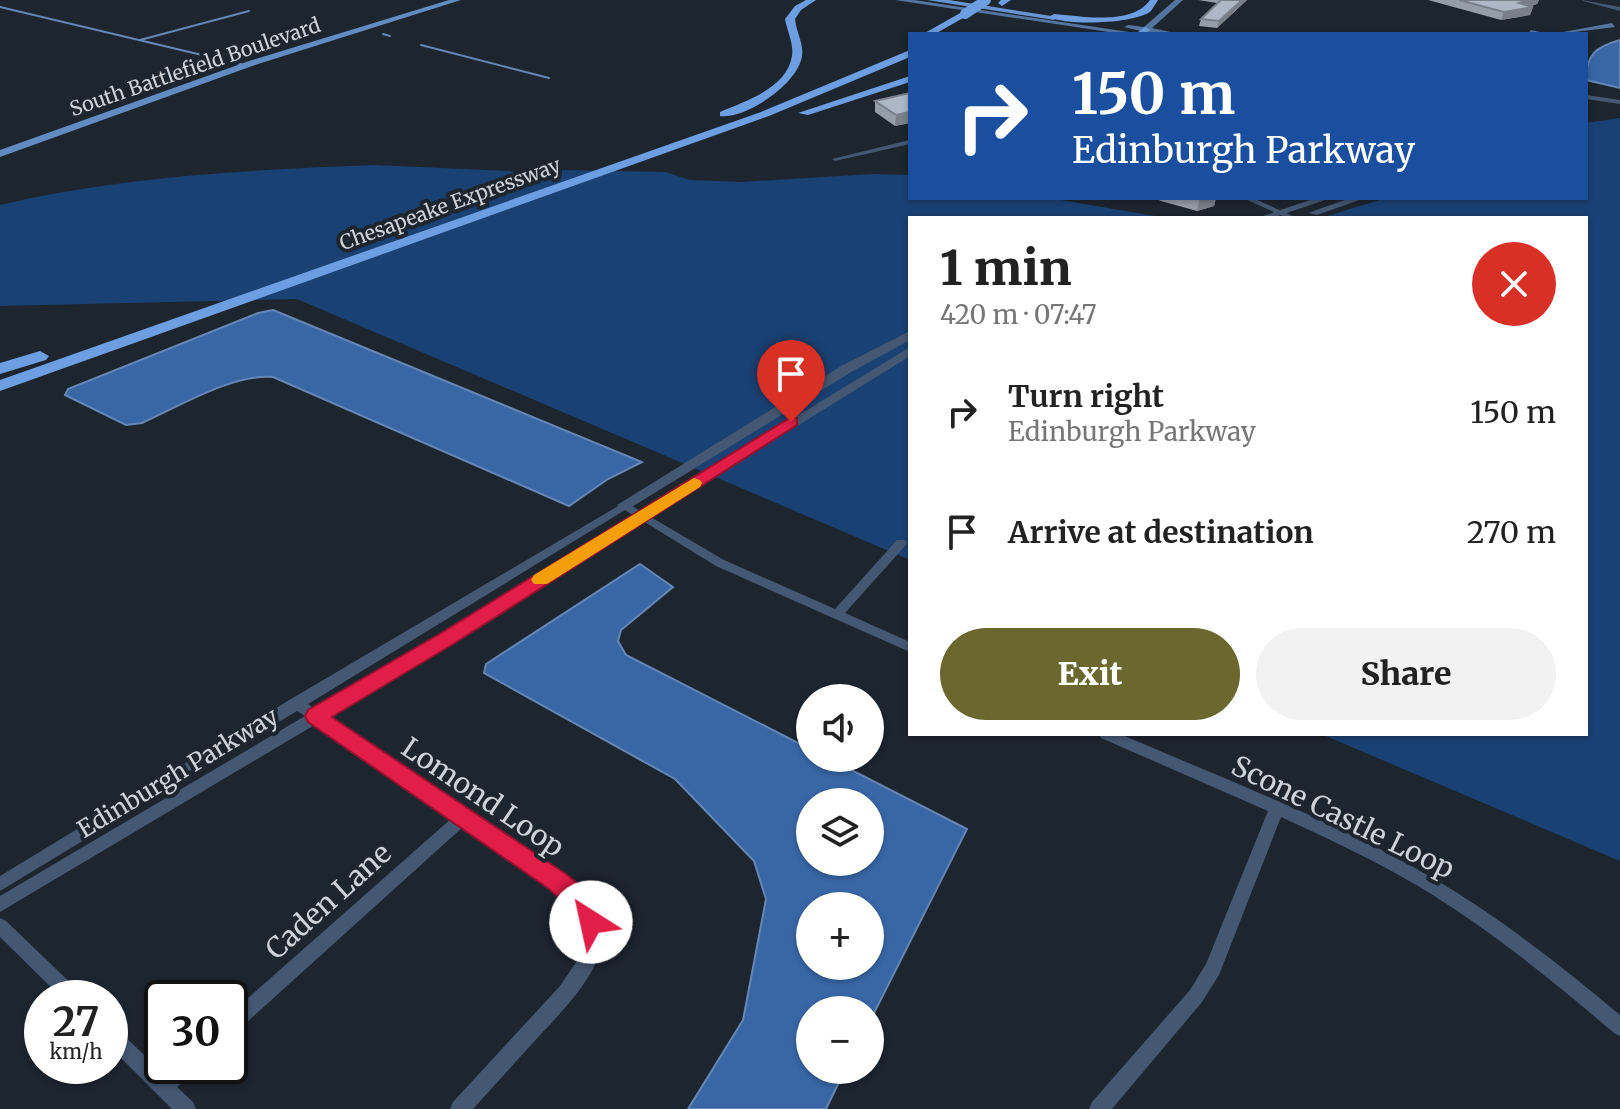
<!DOCTYPE html>
<html lang="en">
<head>
<meta charset="utf-8">
<style>
  body { margin:0; font-family:Merriweather,serif; background:#f2f2f2; color:#222; height:100vh; display:flex; flex-direction:column; font-size:30px; white-space:nowrap }
  * { box-sizing:border-box; margin:0 }
  p { font-size:26px; color:#767676 }
  .icon { flex:none; width:44px; height:44px; fill:none; stroke:currentColor; stroke-width:2; stroke-linecap:round; stroke-linejoin:round }
  .map { position:relative; flex:1; overflow:hidden }
  .panel { position:absolute; left:908px; top:216px; width:680px; height:520px; display:flex; flex-direction:column; background:#fff; border-radius:0px; box-shadow:0 2px 6px #0004 }
  .panel>* { flex:none }
  .top-card { position:absolute; left:908px; top:32px; width:680px; height:168px; border-radius:0px; box-shadow:0 2px 6px #0004; background:#1a4fa0; color:#fff; overflow:hidden }
  .controls { position:absolute; left:796px; top:684px; display:grid; gap:16px }
  .controls a { display:grid; place-items:center; width:88px; height:88px; border-radius:50%; background:#fff; box-shadow:0 2px 6px #0004; font-size:40px }
  .speed { position:absolute; left:24px; top:980px; display:flex; gap:16px; font-size:40px; font-weight:700; text-align:center }
  .speed>* { display:grid; place-content:center; width:104px; height:104px; border-radius:50%; background:#fff; box-shadow:0 2px 6px #0004; line-height:1 }
  .speed small { font-size:20px; font-weight:400 }
  .speed .limit { border:4px solid #111; border-radius:12px; background:#fff; color:#111 }
  .pin { position:absolute; display:grid; place-items:center; width:68px; height:68px; color:#fff; margin:-82px -34px; border-radius:50% 50% 50% 0; rotate:-45deg; box-shadow:0 0 8px #0007 }
  .pin .icon { rotate:45deg }
  .me { position:absolute; width:88px; margin:-44px; rotate:325deg; stroke-linejoin:round; filter:drop-shadow(0 0 6px #0008) }
  .turn { display:flex; align-items:center; gap:28px; height:168px; padding:0 32px; font-size:36px }
  .turn .icon { width:104px; height:104px; stroke-width:2.5 }
  .turn b { display:block; font-size:56px; line-height:68px }
  .round { display:grid; place-items:center; flex:none; width:84px; height:84px; border-radius:42px; background:#f2f2f2 }
  .summary { display:flex; align-items:center; justify-content:space-between; height:136px; padding:0 32px }
  h1 { font-size:48px; font-weight:800; line-height:60px }
  .primary-button { display:flex; gap:16px; margin-top:auto; padding:16px 32px }
  .primary-button a { flex:1; height:92px; border-radius:48px; background:#6a682f; color:#fff; font-size:32px; font-weight:800; line-height:92px; text-align:center }
  .primary-button a+a { background:#f2f2f2; color:#222 }
  ul { padding:0; list-style:none }
  li { display:flex; align-items:center; gap:24px; height:120px; padding:0 32px }
  li div { flex:1 }
  li b { display:block; font-size:30px }
  li em { font-style:normal }
  .map>svg:first-child { display:block }
</style>
</head>
<body>
<div class="map">
<svg width="1620" height="1109" viewBox="0 0 1620 1109">
  <rect width="100%" height="100%" fill="#1d252f"/>
  <g fill="#1a4173">
    <path d="M1620,118V861L1321,734H1586V218H1321L1386,198H1586V123Z"/>
    <path d="M374,165L509,171L545,177L560,170L665,172L690,180L741,182L873,174L910,175V198H1049L1167,218H910V560L297,299L0,306V205C122,176 249,170 374,165Z"/>
  </g>
  <g fill="#3967a6" stroke="#6687b6" stroke-width="2" fill-rule="evenodd">
    <path d="M1620,40V88L1586,80C1586,54 1596,47 1620,40Z"/>
    <path d="M273,310L642,462L608,479L569,506L273,377C232,374 180,406 142,423L126,425L65,395L68,389L258,313Z"/>
    <path d="M640,564L673,587L621,630L618,641L626,655L810,749V758H828L967,829L870,1021V1010H810V1070H845L826,1109H688L743,1020L766,899L754,861L675,779L484,673L486,664ZM810,802H870V862H810ZM810,906H870V966H810Z"/>
  </g>
  <g fill="none" stroke-linecap="round" stroke-linejoin="round">
    <g stroke="#6687b6" stroke-width="2">
      <path d="M0,7L244,65"/>
      <path d="M383,34L390,36"/>
      <path d="M140,40L249,11"/>
      <path d="M421,45L549,78"/>
    </g>
    <g fill="#455873" fill-rule="evenodd">
      <path d="M1586,95L1620,100V104L1586,99Z"/>
      <path d="M910,140V144L835,161L832,159Z"/>
      <path d="M1243,198H1253L1297,218H1287Z"/>
      <path d="M625,502L724,560L835,609L897,540H905L907,543L905,546L845,613L910,642V652L716,566L643,521L453,641L327,717L564,877C582,893 602,912 602,938C601,976 555,1018 531,1045C512,1066 492,1088 473,1109H450L453,1102L560,986L581,955L585,939L582,922L573,907L552,887L464,826L236,1032L230,1035V1014L452,818L316,724L0,912V896L305,716L297,711L0,891V876L291,699ZM625,510L634,516L443,635L316,710L308,704Z"/>
      <path d="M1099,734H1120C1224,779 1331,819 1429,876C1497,915 1560,965 1620,1015V1036L1614,1033C1552,980 1488,928 1418,886C1374,860 1327,838 1281,817L1219,975L1202,1002L1112,1109H1089L1092,1102L1190,990L1206,964L1268,811L1101,738Z"/>
      <path d="M0,918L6,921L80,992L83,998H62L0,937Z"/>
      <path d="M110,1025L116,1028L163,1073L172,1066H195L193,1073L177,1087L193,1102L196,1109H172L110,1047Z"/>
    </g>
    <g fill="#455873" fill-rule="evenodd">
      <path d="M1582,0L1620,7V11L1583,1Z"/>
      <path d="M1316,198H1331L1272,218H1257Z"/>
      <path d="M1350,198H1365L1317,215L1308,213Z"/>
      <path d="M910,331V340L853,371L630,508H620L617,505L843,365Z"/>
      <path d="M910,347V356L647,519H637L634,516Z"/>
    </g>
    <g fill="#5575a0" fill-rule="evenodd">
      <path d="M895,0H914L1143,34H1122Z"/>
      <path d="M1175,0H1183L1152,28L1180,34L1145,32L1124,27L1128,25L1144,27Z"/>
      <path d="M1612,23L1615,27L1559,34L1563,32Z"/>
      <path d="M1531,30L1549,34H1528Z"/>
    </g>
    <path fill="#628bc2" fill-rule="evenodd" d="M449,0H461L255,65L0,157V150L249,61Z"/>
    <path fill="#6894d2" fill-rule="evenodd" d="M927,0H949L1058,17L1054,20Z"/>
    <g fill="#6d9ee1" fill-rule="evenodd">
      <path d="M806,0H816L801,10L795,19C796,31 804,44 802,56C798,84 746,119 720,116V112C746,101 787,88 792,56C794,44 787,31 785,19L795,6Z"/>
      <path d="M1001,0H1011L1002,6L998,3Z"/>
      <path d="M1150,0H1158C1157,2 1152,9 1151,11C1135,24 1067,26 1049,17L1054,14C1081,16 1132,26 1150,0Z"/>
      <path d="M962,12L970,14L935,34H923Z"/>
      <path d="M1145,27L1150,30L1146,34H1135Z"/>
      <path d="M910,50V57L769,116L0,391V380L761,112Z"/>
      <path d="M910,76V82L808,115L798,113Z"/>
      <path d="M40,351L49,356L46,360L0,374V363Z"/>
    </g>
    <path stroke="#6d9ee1" stroke-width="10" d="M965,14L986,0"/>
  </g>
  <g fill="#959da9">
    <path d="M1198,0H1247L1217,28L1199,26L1201,19L1217,3Z"/>
    <path d="M1428,0H1539L1537,4L1531,6L1533,7L1530,15L1501,20Z"/>
    <path d="M908,84H910V123L895,126L875,112V101L908,94Z"/>
    <path d="M1154,198H1216L1214,206L1197,211L1161,201Z"/>
  </g>
  <g fill="#79808a">
    <path d="M1242,0H1247L1217,28L1219,21Z"/>
    <path d="M1529,0H1539L1537,4L1526,8L1533,7L1530,15L1501,20L1504,12L1519,3Z"/>
    <path d="M910,112V123L895,126L896,115Z"/>
    <path d="M1200,198H1216L1214,206L1197,211Z"/>
  </g>
  <g fill="#adb7c5" stroke="#79808a" stroke-width="2">
    <path d="M1221,0H1242L1219,21L1201,19Z"/>
    <path d="M1459,0H1529L1519,3L1533,7L1504,12Z"/>
    <path d="M910,93V112L896,115L875,101Z"/>
  </g>
  <path fill="#e11d48" stroke="#92132f" stroke-width="2" d="M791,417L797,418V425L455,643L332,717L566,874L586,890L604,922L600,930L591,934L582,930L568,906L549,889L308,722L305,716L308,710L441,633Z"/>
  <path fill="#f59e0b" d="M694,478L700,480L702,483L700,487L547,584H534L531,580L534,575Z"/>
  <g text-anchor="middle" stroke-width="8" stroke-linejoin="round" paint-order="stroke">
    <g font-size="20" fill="#ced3da" stroke="#1d252f">
      <text transform="translate(195 67) rotate(-19)" y="7">South Battlefield Boulevard</text>
      <text transform="translate(450 204) rotate(-20)" y="7">Chesapeake Expressway</text>
    </g>
    <g font-size="24" fill="#ced3da" stroke="#1d252f">
      <text transform="translate(178 773) rotate(-31)" y="8">Edinburgh Parkway</text>
    </g>
    <g font-size="28" fill="#ced3da" stroke="#1d252f">
      <text transform="translate(483 797) rotate(34)" y="10">Lomond Loop</text>
      <text transform="translate(1343 817) rotate(26)" y="10">Scone Castle Loop</text>
      <text transform="translate(328 901) rotate(-42)" y="10">Caden Lane</text>
    </g>
  </g>
</svg>
<div class="controls">
<a><svg class="icon" aria-label="sound" viewBox="0 0 24 24"><path d="M4 9h4l5-4v14l-5-4H4zM17 9q2 3 0 6"/></svg></a>
<a><svg class="icon" aria-label="layers" viewBox="0 0 24 24"><path d="M12 4l9 5-9 5-9-5zM3 14l9 5 9-5"/></svg></a>
<a>+</a>
<a>−</a>
</div>
<div class="speed"><div>27<small>km/h</small></div><div class="limit">30</div></div>
<div class="pin" style="left:791px;top:422px;background:#d93025"><svg class="icon" aria-label="arrive" viewBox="0 0 24 24"><path d="M6 21V4h12l-3 4 3 4H6"/></svg></div>
<svg class="me" style="left:591px;top:922px" viewBox="-20 -20 40 40"><circle r="19" fill="#fff"/><path d="M0-13L10 11 0 6-10 11z" fill="#e11d48"/></svg>
<div class="top-card">
<div class="turn"><svg class="icon" aria-label="right" viewBox="0 0 24 24"><path d="M7 20v-9h11M14 6l5 5-5 5"/></svg><div><b>150 m</b>Edinburgh Parkway</div></div>
</div>
<section class="panel">
<div class="summary"><div><h1>1 min</h1><p>420 m · 07:47</p></div><a class="round" style="background:#d93025;color:#fff"><svg class="icon" aria-label="close" viewBox="0 0 24 24"><path d="M6 6l12 12M18 6L6 18"/></svg></a></div>
<ul>
<li><svg class="icon" aria-label="right" viewBox="0 0 24 24"><path d="M7 20v-9h11M14 6l5 5-5 5"/></svg><div><b>Turn right</b><p>Edinburgh Parkway</p></div><em>150 m</em></li>
<li><svg class="icon" aria-label="arrive" viewBox="0 0 24 24"><path d="M6 21V4h12l-3 4 3 4H6"/></svg><div><b>Arrive at destination</b></div><em>270 m</em></li>
</ul>
<div class="primary-button"><a>Exit</a><a>Share</a></div>
</section>
</div>
</body>
</html>
